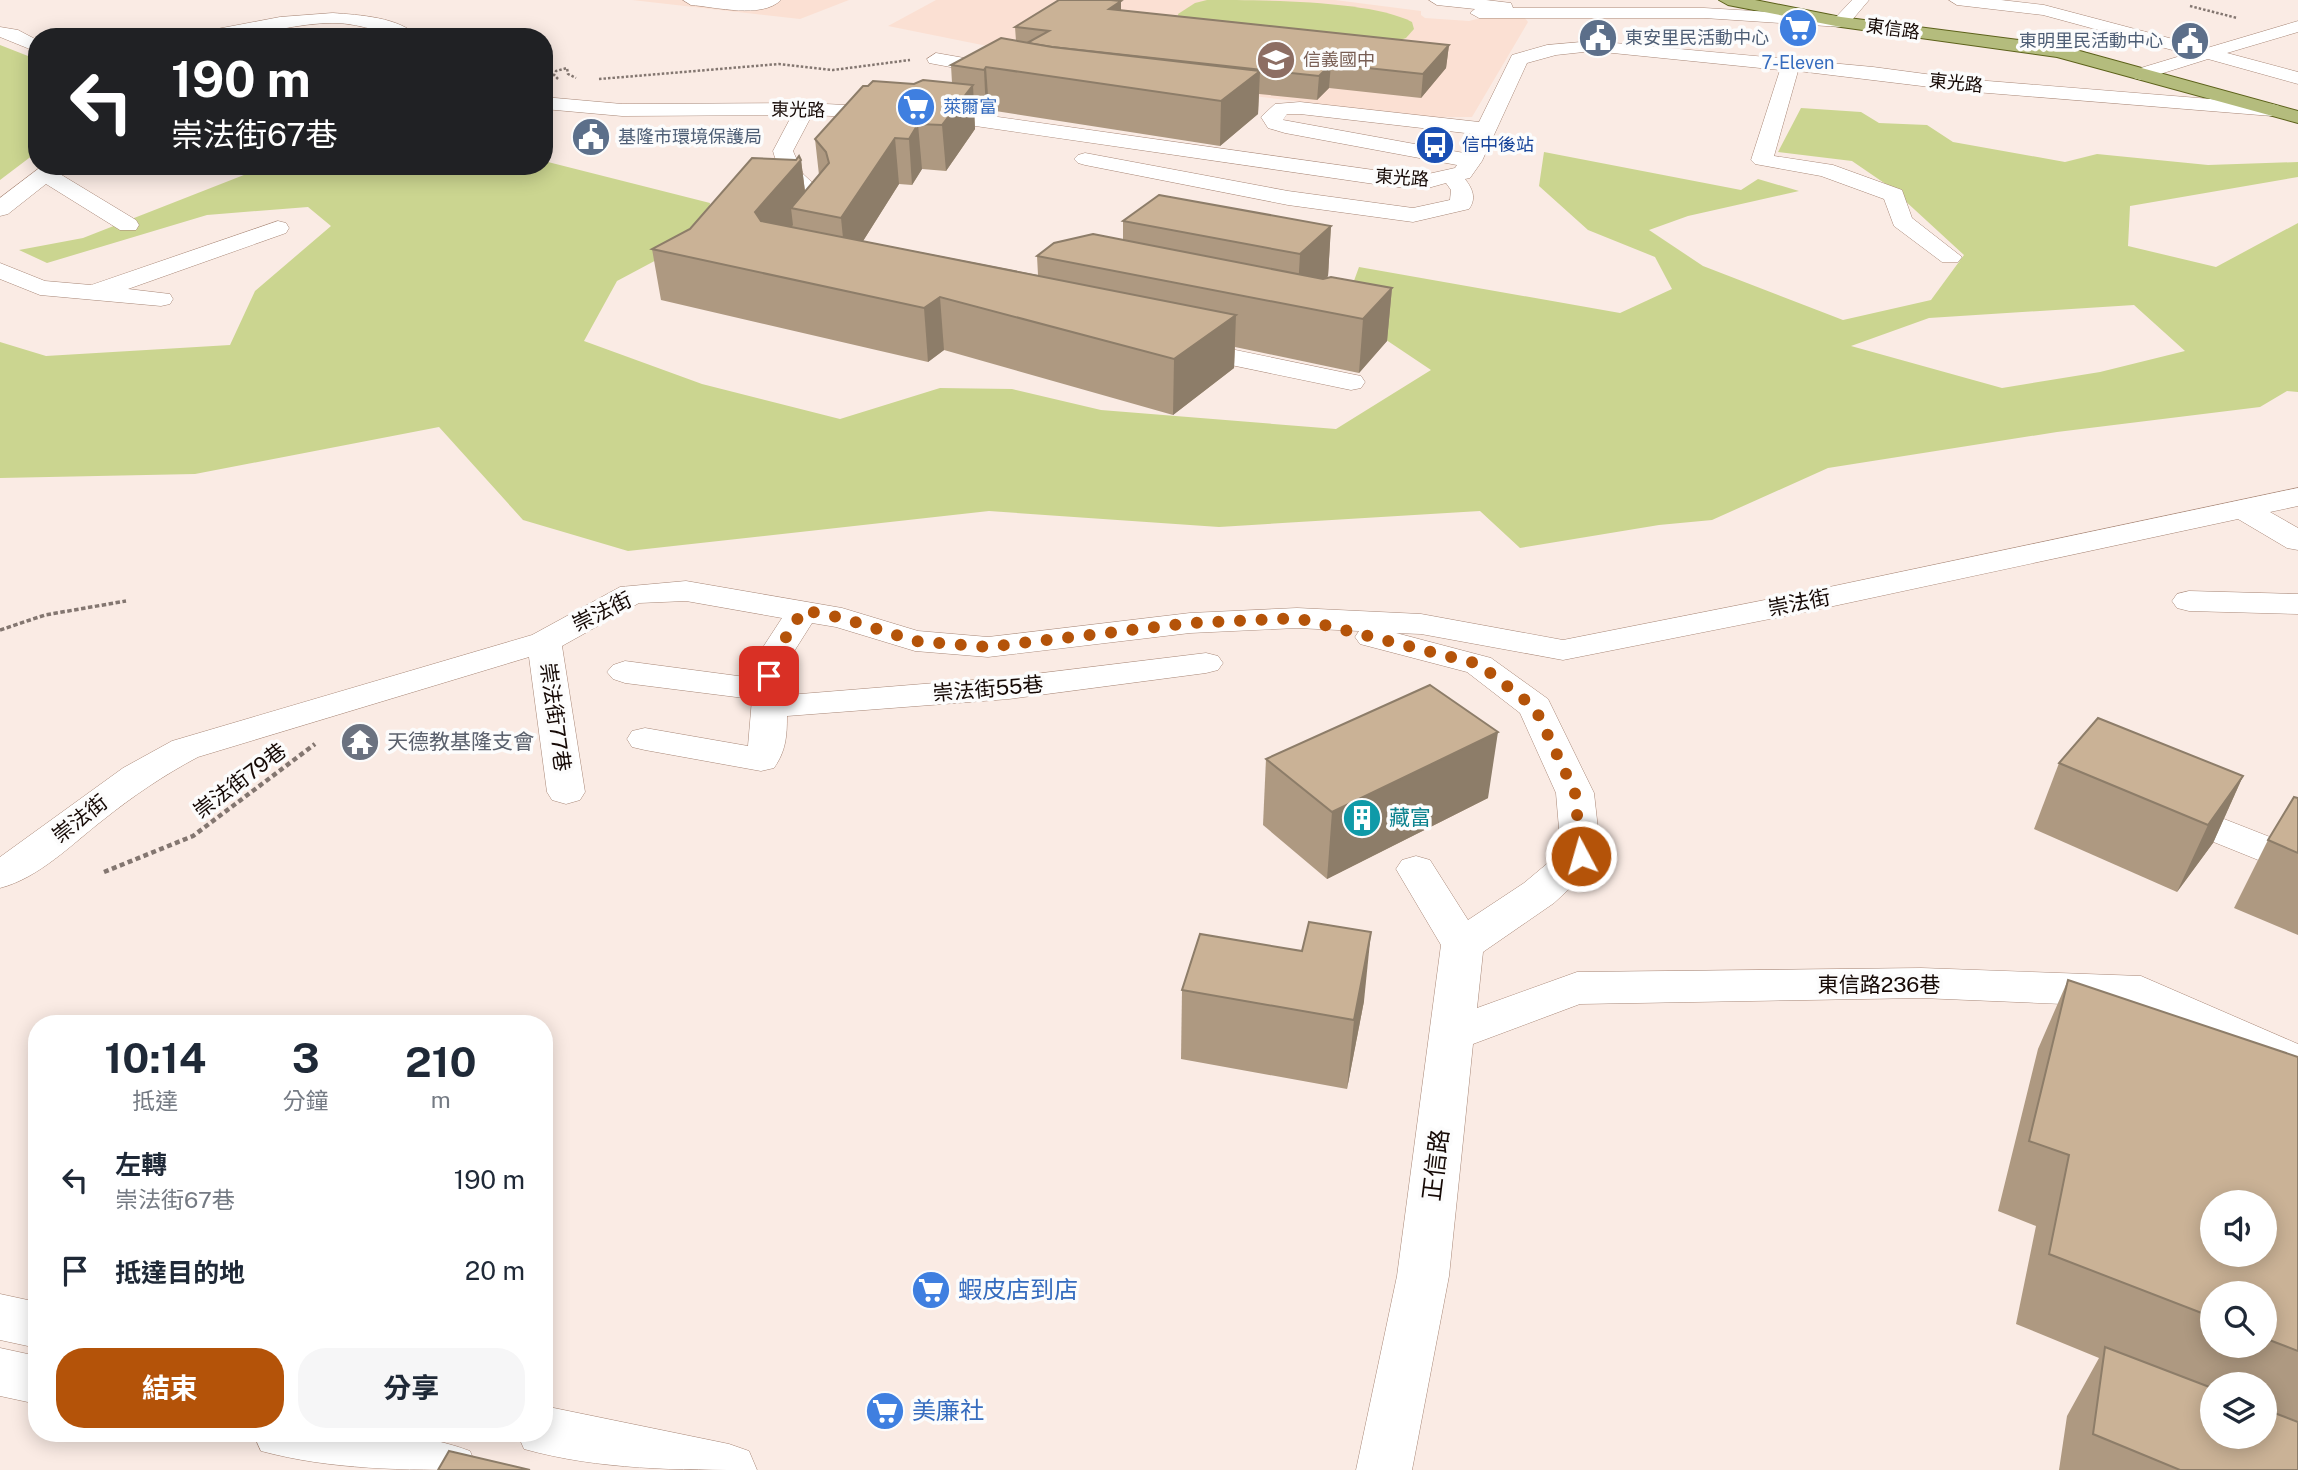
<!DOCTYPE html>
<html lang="zh-TW">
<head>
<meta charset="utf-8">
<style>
  body { margin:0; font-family:"Public Sans","Noto Sans TC",sans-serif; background:#f6f6f7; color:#1f2937; height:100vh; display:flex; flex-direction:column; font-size:26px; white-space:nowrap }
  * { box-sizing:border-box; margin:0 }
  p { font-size:23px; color:#747a83 }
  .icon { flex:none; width:38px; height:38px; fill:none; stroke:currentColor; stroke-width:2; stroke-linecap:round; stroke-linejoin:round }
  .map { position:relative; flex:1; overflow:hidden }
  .details { position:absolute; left:28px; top:1015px; width:525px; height:427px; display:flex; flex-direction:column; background:#fff; border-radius:28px; box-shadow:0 4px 18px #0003 }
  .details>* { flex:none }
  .banner { position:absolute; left:28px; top:28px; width:525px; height:147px; border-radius:28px; box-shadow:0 4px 18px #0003; background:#202124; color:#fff; overflow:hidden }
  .buttons { position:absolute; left:2200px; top:1190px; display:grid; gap:14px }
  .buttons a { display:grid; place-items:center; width:77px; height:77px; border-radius:50%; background:#fff; box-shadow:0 4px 18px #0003; font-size:35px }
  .pin { position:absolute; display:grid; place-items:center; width:60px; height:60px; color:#fff; margin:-30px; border-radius:14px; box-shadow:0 4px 10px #0006 }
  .me { position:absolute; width:77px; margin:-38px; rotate:354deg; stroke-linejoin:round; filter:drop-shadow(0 0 5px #0008) }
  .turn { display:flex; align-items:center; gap:24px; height:147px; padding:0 28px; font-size:32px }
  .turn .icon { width:91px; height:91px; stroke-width:2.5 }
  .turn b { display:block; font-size:49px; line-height:60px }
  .eta { display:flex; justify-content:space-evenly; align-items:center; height:119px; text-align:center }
  .eta b { font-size:42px; font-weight:700; line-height:49px }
  .action { display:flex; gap:14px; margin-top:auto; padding:14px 28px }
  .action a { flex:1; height:80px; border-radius:28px; background:#b45309; color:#fff; font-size:28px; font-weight:700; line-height:80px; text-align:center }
  .action a+a { background:#f6f6f7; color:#1f2937 }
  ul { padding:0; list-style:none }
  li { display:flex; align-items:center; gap:21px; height:91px; padding:0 28px }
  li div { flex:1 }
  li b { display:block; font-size:26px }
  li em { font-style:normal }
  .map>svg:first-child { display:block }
</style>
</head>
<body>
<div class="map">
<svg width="2298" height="1470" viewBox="0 0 2298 1470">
  <rect width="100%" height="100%" fill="#faebe4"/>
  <g fill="#fbe0d3">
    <path d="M632,0H849L800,19Z"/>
    <path d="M936,0H1335L1421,11V15L1425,18L1469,21L1492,15L1521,13L1528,22L1472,117H1426L1088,76L1007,50L888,26Z"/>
  </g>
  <g fill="#cbd590" fill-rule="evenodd">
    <path d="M1207,0C1257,0 1371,0 1412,22L1414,29L1406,38L1394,42L1179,20L1178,14L1195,3Z"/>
    <path d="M0,45L28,56H37V152L0,180Z"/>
    <path d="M1801,108L1861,112L1879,123L1927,125L1953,142L2065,162L2097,154L2208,165L2298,162V177L2130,206L2128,246L2216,267L2298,223V392L2287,391L2260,407L2057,432L1828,468L1712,520L1659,525L1520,548L1480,511L1219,527L989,511L628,551L523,520L439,427L195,474L0,478V342L46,356L230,345L255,291L331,226L308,207L207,215L47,263L19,250L83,238L267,166H544V161L710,203L707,233L617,281L584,341L702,384L840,419L940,388L1012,389L1101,410L1336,429L1431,370L1343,311L1359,267L1620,313L1672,289L1655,257L1588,230L1539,186L1544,152L1741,190L1758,179L1799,191L1688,216L1649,230L1703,266L1843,320L1931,300L1964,255L1890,187L1852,161L1778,152ZM2134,305L2185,351L2100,372L2002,388L1851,346L1929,318Z"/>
  </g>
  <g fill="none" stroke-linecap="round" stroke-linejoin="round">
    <g stroke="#a88777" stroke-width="1">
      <g id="minor">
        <path d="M683,0H781C762,19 716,7 691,5Z"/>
        <path d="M1429,0H1486L1511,3L1513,8H1704L1837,16L1852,0H1869L1847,26L1841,27L1704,18H1479L1470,13L1475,9L1437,5Z"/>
        <path d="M1949,0H2001L2044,5L2207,48L2298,21V32L2227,53L2298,72V84L2208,59L2141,80L2134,78L2132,74L2134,70L2187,54L2043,15L1957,5Z"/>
        <path d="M333,13C359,15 400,17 418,37C388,37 364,23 333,23C298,23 265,34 230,37C218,38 205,37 192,37L201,32L280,17Z"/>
        <path d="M0,27L18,30L37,40V52L0,37Z"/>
        <path d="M1593,41L1873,67L1963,79L2272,104L2279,106L2282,110L2279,114L2272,116L1963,91L1798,71L1774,156L1833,165L1902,190L1912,218L1962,257L1958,262H1942L1894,226L1884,199L1821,176L1755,164L1751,160L1780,70L1593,51L1556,55L1527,63L1482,161L1470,178L1465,179C1472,188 1477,198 1469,209L1413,222L1288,205L1085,165L1078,163L1074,159L1078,155L1085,153L1288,191L1413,208L1450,200L1451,190L1446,183L1428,188L1395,187L948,122L812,115L793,151L803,174L828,197L825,202C797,208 779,173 773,151L792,115L622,116L544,109V97L622,104L805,103L948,110L1395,173L1428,174L1455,168L1457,165L1285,133L1268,128L1261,117L1275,104L1300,102L1479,122L1512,55L1547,45ZM1287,114H1300L1474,134L1464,153L1283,120Z"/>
        <path d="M936,53L1004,65L1013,71L1004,77L929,63L927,59Z"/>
        <path d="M42,166H66L60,174L136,220L139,225L136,230H120L46,184L8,214L0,216V198Z"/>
        <path d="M278,221L286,223L289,228L286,233L128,289L170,294L173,299L170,304L161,306L40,295L0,279V263L45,281L91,285Z"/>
        <path d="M1187,340L1351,374L1361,376L1365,382L1361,388L1351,390L1178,354L1174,348L1178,342Z"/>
        <path d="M2298,488V506L2270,512L2298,528V550L2287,548L2238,519L1815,610L1563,660L1421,634L1396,633L1491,658L1548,699L1594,793L1601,856L1595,865L1554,903L1483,952L1477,1008L1577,972L1921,968L2141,976L2298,1044V1080L2135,1007L1921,998L1580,1004L1473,1044L1449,1276L1412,1470H1356L1397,1276L1441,945L1396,869L1402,860L1416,856L1430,860L1468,920L1524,883L1561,852L1556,793L1520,713L1467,672L1360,644L1355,637L1359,631L1297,628L1190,633L988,657L915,651L836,627L812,623L788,661V695L1009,677L1206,653L1218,656L1223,663L1218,670L1206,673L1009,699L787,716C787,736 786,751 774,768L761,771L645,750L632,747L627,739L632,731L645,728L748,746L752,699L625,683L613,679L607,672L613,665L625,661L753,678L754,661L782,618L686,601L639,603L562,646L585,792L580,800L566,804L552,800L547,792L529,657L198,757C164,775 133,796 103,820C72,844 39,878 0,888V857L123,768L172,741L532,635L620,587L686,581L842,608L918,631L988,637L1190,613L1297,608L1421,614L1563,640L1815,590Z"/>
        <path d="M2189,591L2298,594V614L2189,611L2177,608L2172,601L2177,594Z"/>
        <path d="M2173,799L2298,848V876L2159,820L2154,811L2159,802Z"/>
        <path d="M0,1294L37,1302V1348L0,1340Z"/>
        <path d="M0,1348L37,1356V1404L0,1396Z"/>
        <path d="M544,1406L729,1444L749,1451L757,1470C679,1470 599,1470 524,1449L517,1433H544Z"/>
        <path d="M253,1433C326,1433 401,1425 470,1451L478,1470C405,1470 331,1470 261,1451Z"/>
      </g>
    </g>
    <g stroke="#5c611a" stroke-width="2">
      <path id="major" d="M1719,0H1755L1841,17L2058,45L2298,111V123L2057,57L1841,27L1728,5Z"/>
    </g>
    <g stroke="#837670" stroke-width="2.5" stroke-dasharray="2.5 2" stroke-linecap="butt">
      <path d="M2190,6L2237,18"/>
      <path d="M558,79L554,75L556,71L567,68L568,74L576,78"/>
      <path d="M599,79L779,64L833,70L910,60"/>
    </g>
    <path stroke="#837670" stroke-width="3.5" stroke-dasharray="4.5 2.5" stroke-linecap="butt" d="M0,630L45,615L126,601"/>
    <path stroke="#837670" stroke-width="4.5" stroke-dasharray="5 3.5" stroke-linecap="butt" d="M104,872L193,836L315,744"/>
    <use href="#minor" fill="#fff" fill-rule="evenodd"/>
    <use href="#major" fill="#b4bc7d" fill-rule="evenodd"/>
  </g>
  <g fill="#ae9981" fill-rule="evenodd">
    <path d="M1121,10L1449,45L1446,68L1421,98L1329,88L1317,100L1259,94L1258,114L1220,146L989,110L986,113L974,111L975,129L946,171L922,169L912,185L899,184L863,241L1038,275L1037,256L1123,240V221L1331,226L1328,276L1325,279L1392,288L1387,341L1359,373L1235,347L1234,368L1173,415L944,350L928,362L661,300L652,249L690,229L801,160L805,191L819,175L815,139L952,83L951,65L1016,41L1015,27Z"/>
    <path d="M1266,759L1488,798L1327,879L1263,825Z"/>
    <path d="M2059,763L2243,776L2213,843L2177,892L2034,829Z"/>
    <path d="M2298,798V935L2234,908L2268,840Z"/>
    <path d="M2068,980L2298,1057V1470H2059L2067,1416L2099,1358L2016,1324L2036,1226L1998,1211L2038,1049ZM2212,1293H2264V1346H2212ZM2212,1384H2264V1437H2212Z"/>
    <path d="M1182,990L1364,1001L1347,1089L1181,1059Z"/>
  </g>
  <g fill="#8d7d69">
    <path d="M1121,1V23L1109,9Z"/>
    <path d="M1449,45L1446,68L1421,98L1423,74Z"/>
    <path d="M1331,64L1329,88L1317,100L1319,76Z"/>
    <path d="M986,67L989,110L986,113L984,70Z"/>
    <path d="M1260,71L1258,114L1220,146L1221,101Z"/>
    <path d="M973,85L975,129L946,171L942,125Z"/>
    <path d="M918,124L922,169L912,185L909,139Z"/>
    <path d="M895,138L899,184L846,268L841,218Z"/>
    <path d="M801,160L807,208H791L793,225L762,261L755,212Z"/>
    <path d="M1331,226L1328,276L1297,306L1300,254Z"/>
    <path d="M1392,288L1387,341L1359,373L1363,319Z"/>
    <path d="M940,297L944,350L928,362L924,308Z"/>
    <path d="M1236,315L1234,368L1173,415L1174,359Z"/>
    <path d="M1498,732L1488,798L1327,879L1332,812Z"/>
    <path d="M2243,776L2213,843L2177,892L2208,825Z"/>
    <path d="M1371,932L1364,1001L1347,1089L1354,1020Z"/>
  </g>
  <g fill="#cab296" stroke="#8d7d69" stroke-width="2" fill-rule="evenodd">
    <path d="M1059,0H1111L1121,1L1109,9L1449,45L1423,74L1331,64L1319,76L1052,47L1027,43L1049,31L1015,27Z"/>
    <path d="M1001,38L1052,47L1260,71L1221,101L986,67L984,70L951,65Z"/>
    <path d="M923,80L973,85L942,125L918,124L909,139L895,138L841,218L791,208L829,163L826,152L815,139L863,86H868L873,81L914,84Z"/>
    <path d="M799,156L801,160L755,212L761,221L1236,315L1174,359L940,297L924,308L652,249L690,229L752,158L796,160Z"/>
    <path d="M1159,195L1331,226L1300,254L1123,221Z"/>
    <path d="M1093,234L1323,279L1331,277L1392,288L1363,319L1037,256L1054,243Z"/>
    <path d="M1430,685L1498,732L1332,812L1266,759Z"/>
    <path d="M2098,718L2243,776L2208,825L2059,763Z"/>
    <path d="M2294,797L2298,798V853L2268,840Z"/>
    <path d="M1309,922L1371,932L1354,1020L1182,990L1200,934L1302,951Z"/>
    <path d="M2068,980L2298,1057V1351L2264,1338V1293H2212V1317L2049,1254L2069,1155L2029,1141ZM2212,1202H2264V1255H2212Z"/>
    <path d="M2105,1347L2212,1388V1437H2264V1409L2298,1422V1470H2180L2093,1434Z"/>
    <path d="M449,1451L530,1470H438Z"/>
  </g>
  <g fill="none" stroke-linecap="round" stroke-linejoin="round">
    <path stroke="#b45309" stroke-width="12" stroke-dasharray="0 21.6" d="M769,676L771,661L803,610L842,618L915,641L988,647L1190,623L1297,618L1479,664L1535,708L1575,793L1581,856"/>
  </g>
  <defs>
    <g id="supermarket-disc" transform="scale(2.0125)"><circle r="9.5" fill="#3f7fe0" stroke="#fcfcfc"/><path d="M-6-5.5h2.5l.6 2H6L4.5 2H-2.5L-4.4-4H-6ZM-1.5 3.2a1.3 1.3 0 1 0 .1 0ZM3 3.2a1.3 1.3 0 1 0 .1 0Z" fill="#fff"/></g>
    <g id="civic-disc" transform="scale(2.0125)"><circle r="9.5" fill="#5c6f8a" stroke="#fcfcfc"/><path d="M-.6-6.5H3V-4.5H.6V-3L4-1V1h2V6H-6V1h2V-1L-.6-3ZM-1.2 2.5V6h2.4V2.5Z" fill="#fff"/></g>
    <g id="school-disc" transform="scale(2.0125)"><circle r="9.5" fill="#8d6e63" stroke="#fcfcfc"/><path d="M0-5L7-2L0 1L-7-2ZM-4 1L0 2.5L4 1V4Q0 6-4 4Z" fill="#fff"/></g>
    <g id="bus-disc" transform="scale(2.0125)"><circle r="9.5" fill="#1a4fb4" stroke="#fcfcfc"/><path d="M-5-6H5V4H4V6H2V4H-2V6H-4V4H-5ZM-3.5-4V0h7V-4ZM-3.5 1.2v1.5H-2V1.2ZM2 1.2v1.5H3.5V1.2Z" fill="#fff"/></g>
    <g id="temple-disc" transform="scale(2.0125)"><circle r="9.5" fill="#6b7280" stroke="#fcfcfc"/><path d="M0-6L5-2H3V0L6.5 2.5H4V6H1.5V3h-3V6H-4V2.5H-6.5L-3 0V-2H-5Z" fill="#fff"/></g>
    <g id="building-disc" transform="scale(2.0125)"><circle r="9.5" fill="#0f9aa8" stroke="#fcfcfc"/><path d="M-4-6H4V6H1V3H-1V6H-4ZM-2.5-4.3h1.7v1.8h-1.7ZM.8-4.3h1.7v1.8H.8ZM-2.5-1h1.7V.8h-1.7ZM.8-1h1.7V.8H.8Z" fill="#fff"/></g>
  </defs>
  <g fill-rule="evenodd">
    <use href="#supermarket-disc" x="1798" y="28"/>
    <use href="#civic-disc" x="1598" y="38"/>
    <use href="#civic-disc" x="2190" y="41"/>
    <use href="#school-disc" x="1276" y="60"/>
    <use href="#supermarket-disc" x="916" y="107"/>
    <use href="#civic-disc" x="591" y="137"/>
    <use href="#bus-disc" x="1435" y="145"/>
    <use href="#temple-disc" x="360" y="742"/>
    <use href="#building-disc" x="1362" y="818"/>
    <use href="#supermarket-disc" x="931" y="1290"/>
    <use href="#supermarket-disc" x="885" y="1411"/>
  </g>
  <g text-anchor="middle" stroke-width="7" stroke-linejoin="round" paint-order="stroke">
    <g font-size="18" fill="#150905" stroke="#fcfcfc">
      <text transform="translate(1893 29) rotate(8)" y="6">東信路</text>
      <text transform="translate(1956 83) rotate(6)" y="6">東光路</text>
      <text transform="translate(798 110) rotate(1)" y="6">東光路</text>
      <text transform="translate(1402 178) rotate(4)" y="6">東光路</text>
    </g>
    <g font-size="18" fill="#4e5e75" stroke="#fcfcfc" text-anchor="start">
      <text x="1625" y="44">東安里民活動中心</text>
      <text x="2163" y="47" text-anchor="end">東明里民活動中心</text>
      <text x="618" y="143">基隆市環境保護局</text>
    </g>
    <g font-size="18" fill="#785e54" stroke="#fcfcfc" text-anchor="start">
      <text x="1303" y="66">信義國中</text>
    </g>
    <g font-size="18" fill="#366cbe" stroke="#fcfcfc">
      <text x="1798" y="69">7-Eleven</text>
      <text x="943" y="113" text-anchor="start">萊爾富</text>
    </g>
    <g font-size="18" fill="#164399" stroke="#fcfcfc" text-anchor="start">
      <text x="1462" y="151">信中後站</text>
    </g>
    <g font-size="21" fill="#150905" stroke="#fcfcfc">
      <text transform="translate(1799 603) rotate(-11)" y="7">崇法街</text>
      <text transform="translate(602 612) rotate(-26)" y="7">崇法街</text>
      <text transform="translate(988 689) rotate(-5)" y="7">崇法街55巷</text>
      <text transform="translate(555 717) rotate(82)" y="7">崇法街77巷</text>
      <text transform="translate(240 781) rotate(-37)" y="7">崇法街79巷</text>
      <text transform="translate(80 819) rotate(-38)" y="7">崇法街</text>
      <text x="1879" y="992">東信路236巷</text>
    </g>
    <g font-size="21" fill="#5b616d" stroke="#fcfcfc" text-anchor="start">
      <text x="387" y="749">天德教基隆支會</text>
    </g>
    <g font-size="21" fill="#0d838f" stroke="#fcfcfc" text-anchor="start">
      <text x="1389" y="825">藏富</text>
    </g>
    <g font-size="24" fill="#150905" stroke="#fcfcfc">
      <text transform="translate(1436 1165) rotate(-83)" y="8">正信路</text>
    </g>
    <g font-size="24" fill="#366cbe" stroke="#fcfcfc" text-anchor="start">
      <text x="958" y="1298">蝦皮店到店</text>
      <text x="912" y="1419">美廉社</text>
    </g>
  </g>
</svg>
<div class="buttons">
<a><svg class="icon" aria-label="sound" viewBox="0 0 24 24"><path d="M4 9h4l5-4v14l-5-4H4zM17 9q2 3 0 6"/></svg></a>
<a><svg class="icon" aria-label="search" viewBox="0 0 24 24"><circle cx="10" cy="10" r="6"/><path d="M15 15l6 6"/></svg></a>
<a><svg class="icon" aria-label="layers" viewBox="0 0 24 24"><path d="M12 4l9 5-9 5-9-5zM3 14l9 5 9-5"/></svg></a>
</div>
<div class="pin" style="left:769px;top:676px;background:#d93025"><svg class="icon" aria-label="arrive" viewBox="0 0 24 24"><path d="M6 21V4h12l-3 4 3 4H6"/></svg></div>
<svg class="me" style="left:1581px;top:856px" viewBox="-20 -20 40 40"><circle r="17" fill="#b45309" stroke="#fff" stroke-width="3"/><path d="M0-11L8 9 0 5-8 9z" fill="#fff"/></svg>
<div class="banner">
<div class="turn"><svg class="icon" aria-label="left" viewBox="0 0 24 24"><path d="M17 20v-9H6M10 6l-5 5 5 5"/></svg><div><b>190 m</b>崇法街67巷</div></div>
</div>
<section class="details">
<div class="eta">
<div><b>10:14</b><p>抵達</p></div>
<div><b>3</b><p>分鐘</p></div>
<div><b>210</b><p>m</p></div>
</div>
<ul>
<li><svg class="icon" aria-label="left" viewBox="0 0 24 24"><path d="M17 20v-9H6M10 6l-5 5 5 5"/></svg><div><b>左轉</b><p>崇法街67巷</p></div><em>190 m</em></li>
<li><svg class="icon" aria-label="arrive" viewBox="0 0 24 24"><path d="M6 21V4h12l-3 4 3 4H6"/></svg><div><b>抵達目的地</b></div><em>20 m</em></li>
</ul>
<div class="action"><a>結束</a><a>分享</a></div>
</section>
</div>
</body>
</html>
